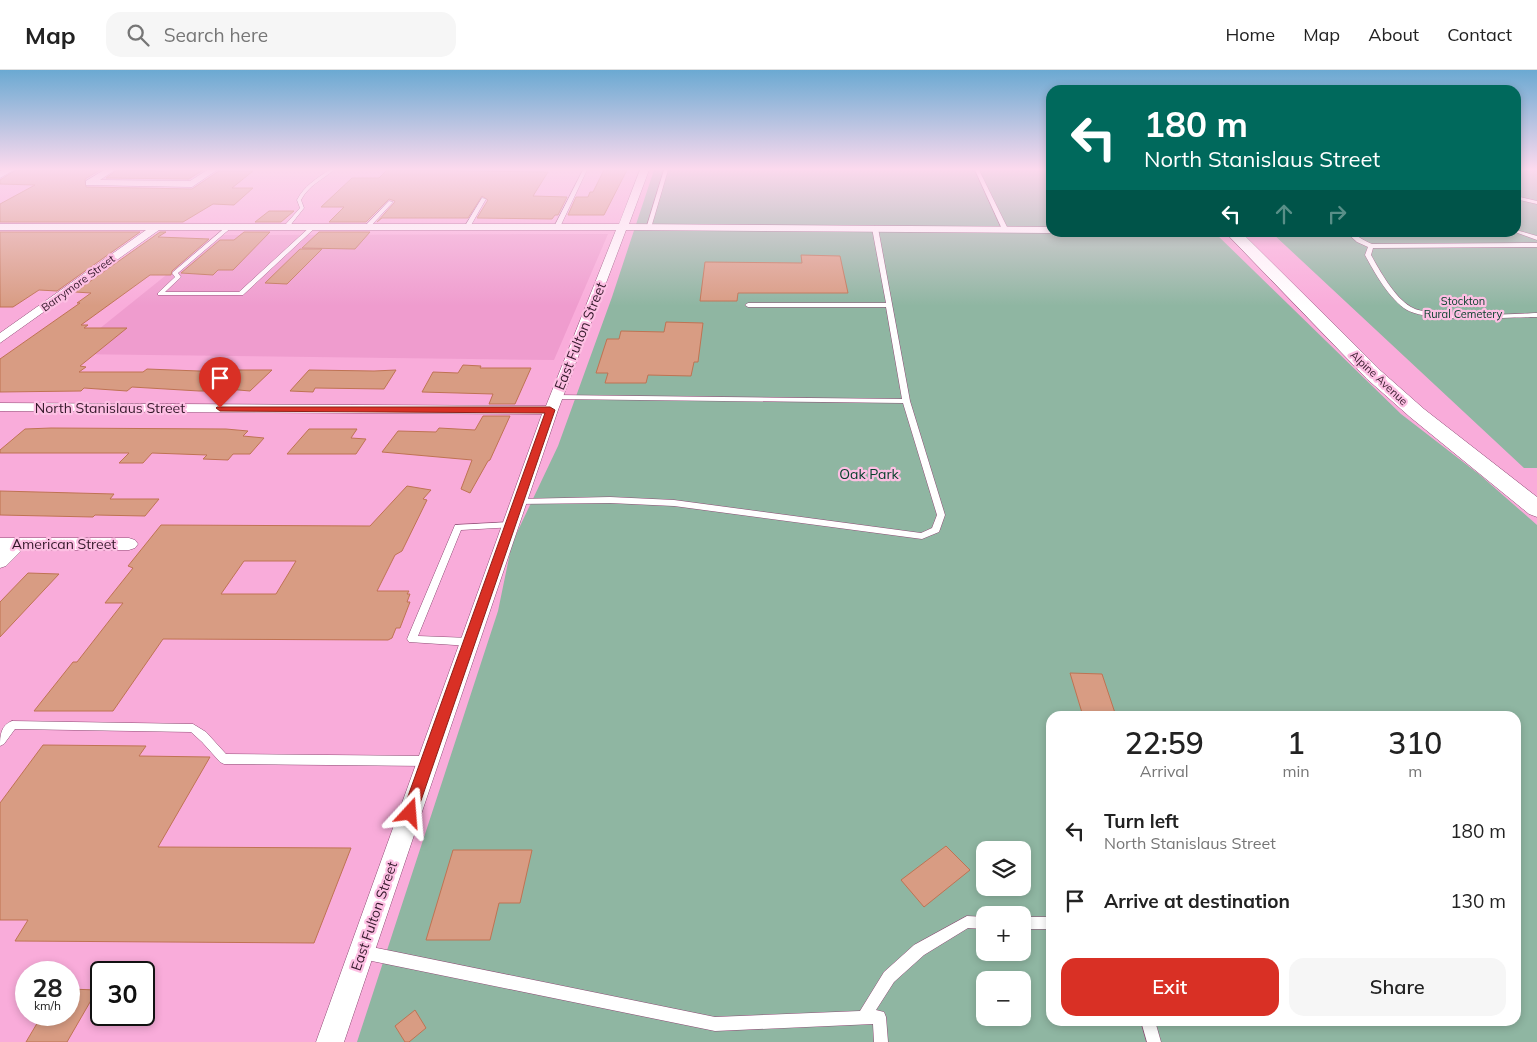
<!DOCTYPE html>
<html lang="en">
<head>
<meta charset="utf-8">
<style>
  body { margin:0; font-family:Mulish,sans-serif; background:#f6f6f6; color:#222; height:100vh; display:flex; flex-direction:column; font-size:19px; white-space:nowrap }
  * { box-sizing:border-box; margin:0 }
  p { font-size:16px; color:#767676 }
  .icon { flex:none; width:28px; height:28px; fill:none; stroke:currentColor; stroke-width:2; stroke-linecap:round; stroke-linejoin:round }
  .map { position:relative; flex:1; overflow:hidden }
  .drawer { position:absolute; left:1046px; top:641px; width:475px; height:315px; display:flex; flex-direction:column; background:#fff; border-radius:15px; box-shadow:0 2px 8px #0003 }
  .drawer>* { flex:none }
  .guide { position:absolute; left:1046px; top:15px; width:475px; height:152px; border-radius:15px; box-shadow:0 2px 8px #0003; background:#00695c; color:#fff; overflow:hidden }
  .controls { position:absolute; left:976px; top:771px; display:grid; gap:10px }
  .controls a { display:grid; place-items:center; width:55px; height:55px; border-radius:10px; background:#fff; box-shadow:0 2px 8px #0003; font-size:25px }
  .speed { position:absolute; left:15px; top:891px; display:flex; gap:10px; font-size:25px; font-weight:700; text-align:center }
  .speed>* { display:grid; place-content:center; width:65px; height:65px; border-radius:50%; background:#fff; box-shadow:0 2px 8px #0003; line-height:1 }
  .speed small { font-size:12px; font-weight:400 }
  .speed .limit { border:2px solid #111; border-radius:8px; background:#fff; color:#111 }
  .pin { position:absolute; display:grid; place-items:center; width:42px; height:42px; color:#fff; margin:-51px -21px; border-radius:50% 50% 50% 0; rotate:-45deg; box-shadow:0 0 5px #0007 }
  .pin .icon { rotate:45deg }
  .me { position:absolute; width:55px; margin:-28px; rotate:19deg; stroke-linejoin:round; filter:drop-shadow(0 0 4px #0008) }
  .turn { display:flex; align-items:center; gap:18px; height:105px; padding:0 15px; font-size:22px }
  .turn .icon { width:65px; height:65px; stroke-width:2.5 }
  .turn b { display:block; font-size:35px; line-height:42px }
  .lanes { display:flex; align-items:center; height:48px; padding:0 15px; background:#0003; justify-content:center; gap:25px; direction:ltr }
  .lanes .off { opacity:.35 }
  .eta { display:flex; justify-content:space-evenly; align-items:center; height:85px; text-align:center }
  .eta b { font-size:30px; font-weight:600; line-height:35px }
  .primary-button { display:flex; gap:10px; margin-top:auto; padding:10px 15px }
  .primary-button a { flex:1; height:58px; border-radius:15px; background:#d93025; color:#fff; font-size:20px; font-weight:600; line-height:58px; text-align:center }
  .primary-button a+a { background:#f6f6f6; color:#222 }
  ul { padding:0; list-style:none }
  li { display:flex; align-items:center; gap:15px; height:70px; padding:0 15px }
  li div { flex:1 }
  li b { display:block; font-size:19px }
  li em { font-style:normal }
  header { display:flex; align-items:center; gap:30px; box-sizing:border-box; height:70px; padding:0 25px; background:#fff; border-bottom:1px solid #e0e0e0 }
  header strong { font-size:24px }
  nav { display:flex; gap:28px; margin-inline-start:auto; font-size:18px }
  .search { width:350px; height:45px; background:#f6f6f6; display:flex; align-items:center; gap:12px; box-sizing:border-box; padding:0 18px; border-radius:15px; color:#767676; font-size:19px }
  .map>svg:first-child { display:block }
</style>
</head>
<body>
<header>
<strong>Map</strong>
<div class="search"><svg class="icon" aria-label="search" viewBox="0 0 24 24"><circle cx="10" cy="10" r="6"/><path d="M15 15l6 6"/></svg>Search here</div>
<nav><a>Home</a><a>Map</a><a>About</a><a>Contact</a></nav>
</header>
<div class="map">
<svg width="1537" height="972" viewBox="0 0 1537 972">
  <rect width="100%" height="100%" fill="#f9acda"/>
  <path fill="#ef9cce" d="M608,164L554,290L68,284L216,165Z"/>
  <g fill="#8fb6a2" fill-rule="evenodd">
    <path d="M654,100H1051V162L1215,163L1401,344L1480,405L1537,455V972H357L498,541L512,473L558,376L612,227ZM1051,646H1516V951H1051ZM985,780H1022V818H985ZM985,845H1022V882H985ZM985,910H1022V948H985Z"/>
    <path d="M1516,100H1537V398H1524L1272,163L1516,162Z"/>
  </g>
  <g fill="#d89c83" stroke="#bf7353" fill-rule="evenodd">
    <path d="M16,100H100L85,109L86,117L192,119L219,101H253L232,118H253L234,135L213,134L183,152H0V134L35,115L0,114V110Z"/>
    <path d="M117,100L163,101L203,100L189,109L106,108Z"/>
    <path d="M387,100L548,102L533,126L567,127L558,145H555L552,149L477,148L488,130L482,126L468,148H382L377,152L394,133L395,131L389,129L366,152H329L344,137H321L352,108H379Z"/>
    <path d="M604,100H627L604,145H568L576,127H588L590,122H593Z"/>
    <path d="M269,141H294L281,152H255Z"/>
    <path d="M0,162H140L57,221L39,220L13,237H0Z"/>
    <path d="M160,162H166L158,167L209,169L172,201L171,205H150L81,255H88L84,258H127L80,296L86,297L79,302H143L147,299L225,302L227,300H272L250,321L216,318L214,321H199L132,317L127,321L84,318L81,321L0,322V289L80,233H77L91,223L75,222Z"/>
    <path d="M244,162H270L233,200H218L213,205L181,203L220,170H234Z"/>
    <path d="M319,162H370L355,179L302,178Z"/>
    <path d="M300,179H322L287,214L265,213Z"/>
    <path d="M801,185L840,186L848,223H738L737,231H700L705,192L802,193Z"/>
    <path d="M666,252L703,253L698,292H694L691,306L648,305L646,313H605L608,303H596L607,269H619L621,261L664,262Z"/>
    <path d="M463,295L481,296L480,298H531L515,334H489L493,324L422,322L433,302L458,303Z"/>
    <path d="M309,300L374,301L396,300L384,319L315,318L313,322L290,321Z"/>
    <path d="M483,346H510L490,390L488,391L470,423L461,419L472,390L382,382L398,361L436,362L439,358L475,360Z"/>
    <path d="M51,358L226,359L248,361L243,366L264,368L250,384H233L228,390L203,389L207,385L152,383L143,393H119L129,383H0V380L25,359Z"/>
    <path d="M309,359H357L351,368L366,369L356,384H287Z"/>
    <path d="M407,416L431,420L423,429L427,430L402,481L395,485L377,521H409L407,524H410L407,532H410L400,558H396L392,568L388,570L163,569L113,641H34L73,592H77L123,533H105L133,498L128,496L161,455L370,456ZM244,491H296L276,524H221Z"/>
    <path d="M0,421L114,424L110,429H159L145,446L95,445L93,447L0,445Z"/>
    <path d="M28,503L59,504L0,567V532Z"/>
    <path d="M1070,603L1102,604L1116,646H1083Z"/>
    <path d="M43,675L146,676L139,686L210,687L158,777L351,778L314,873L15,871L28,850H0V733Z"/>
    <path d="M946,776L970,800L924,837L901,810Z"/>
    <path d="M453,780H532L520,833H499L490,870H426Z"/>
    <path d="M69,919L97,920L67,972H26L42,945H69Z"/>
    <path d="M415,940L426,958L409,972H405L395,956Z"/>
  </g>
  <g fill="none" stroke-linecap="round" stroke-linejoin="round">
    <g stroke="#8f4b75" stroke-width="1">
      <g id="lane">
        <path d="M329,100H334C322,110 309,115 301,130L304,138L289,157H285V155L300,138L297,130C304,116 316,109 329,100Z"/>
        <path d="M583,100H587L560,157L555,158L554,157Z"/>
        <path d="M664,100H668L651,158L646,159Z"/>
        <path d="M975,100H979L1008,159L1007,160L1002,159Z"/>
        <path d="M1516,126L1537,131V134L1516,129Z"/>
        <path d="M482,128L486,129L470,157H466L465,156Z"/>
        <path d="M389,131L393,132L369,158H365V156Z"/>
        <path d="M227,156L232,157L178,203L181,207L165,222H239L311,156L316,157L243,225H158V223L175,207L172,203L173,202Z"/>
        <path d="M875,156L878,158L910,331L945,445L939,462L922,469L674,436L610,433L515,434L514,432L515,430L518,429L610,427L674,430L921,463L932,458L937,445L903,333L556,329L553,327L556,325L902,329L886,237H748L745,235L748,233H886L872,158Z"/>
        <path d="M1516,160L1537,166V170L1515,162Z"/>
        <path d="M1346,162C1354,162 1363,171 1372,174L1537,173V177L1373,178L1371,185C1380,201 1394,227 1411,237C1431,249 1510,244 1537,243V247C1508,247 1430,253 1407,240C1390,230 1374,202 1365,185L1368,177L1357,172Z"/>
        <path d="M511,452L515,455L514,457L461,460L418,566L470,568L473,569L475,572L473,575L470,576L409,572L407,569L455,455Z"/>
        <path d="M12,651L193,654L206,662L226,684L428,686L432,688L434,691L432,694L428,696L224,694L220,692L202,672L191,662L15,659L4,674L0,676C0,665 1,655 12,651Z"/>
        <path d="M967,846L985,847V859L968,858L924,885L894,912L876,940L884,942L886,947L888,972H874L873,954L715,961L362,889L357,887L355,882L357,877L362,875L715,947L860,941L884,902L914,875Z"/>
        <rect x="1022" y="847" width="29" height="12"/>
        <path d="M1141,951H1155L1161,972H1147Z"/>
      </g>
    </g>
    <g stroke="#8f4b75" stroke-width="1">
      <g id="street">
        <path d="M3,100H14L0,108V101Z"/>
        <path d="M104,100H115L100,110L190,111L207,100H217L192,117L86,115V111Z"/>
        <path d="M640,100H649L629,154L1051,157V162H1053L1051,163L626,160L558,340L344,972H316L542,344L0,341V333L546,336L616,160H159L0,273V263L146,160H0V154H619Z"/>
        <path d="M0,468H129L135,470L138,474L135,478L129,480H22L6,496L0,498Z"/>
      </g>
    </g>
    <g stroke="#8f4b75" stroke-width="1">
      <path id="secondary" d="M1225,162H1241L1381,301L1424,339L1537,427V447L1529,444L1410,347L1367,309Z"/>
    </g>
    <use href="#lane" fill="#fff" fill-rule="evenodd"/>
    <use href="#street" fill="#fff" fill-rule="evenodd"/>
    <use href="#secondary" fill="#fff" fill-rule="evenodd"/>
  </g>
  <linearGradient id="sky" x2="0" y2="1"><stop stop-color="#6ba9d2"/><stop offset="0.42" stop-color="#fcdaee"/><stop offset="1" stop-color="#fcdaee" stop-opacity="0"/></linearGradient>
  <rect width="1537" height="236" fill="url(#sky)"/>
  <path fill="#d93025" stroke="#8d1f18" d="M217,337H550L555,340L415,748L410,750L405,748L402,743L545,343L220,341L216,338Z"/>
  <g text-anchor="middle" stroke-width="4.5" stroke-linejoin="round" paint-order="stroke">
    <g font-size="11" fill="#34182a" stroke="#fdbfe3">
      <text transform="translate(78 213) rotate(-36)" y="4">Barrymore Street</text>
      <text transform="translate(1379 308) rotate(43)" y="4">Alpine Avenue</text>
    </g>
    <g font-size="11" fill="#08412c" stroke="#fdbfe3">
      <text x="1463" y="235">Stockton<tspan x="1463" dy="13">Rural Cemetery</tspan></text>
    </g>
    <g font-size="14" fill="#34182a" stroke="#fdbfe3">
      <text transform="translate(580 266) rotate(-68)" y="5">East Fulton Street</text>
      <text x="110" y="343">North Stanislaus Street</text>
      <text x="64" y="479">American Street</text>
      <text transform="translate(374 846) rotate(-71)" y="5">East Fulton Street</text>
    </g>
    <g font-size="14" fill="#08412c" stroke="#fdbfe3">
      <text x="869" y="409">Oak Park</text>
    </g>
  </g>
</svg>
<div class="controls">
<a><svg class="icon" aria-label="layers" viewBox="0 0 24 24"><path d="M12 4l9 5-9 5-9-5zM3 14l9 5 9-5"/></svg></a>
<a>+</a>
<a>−</a>
</div>
<div class="speed"><div>28<small>km/h</small></div><div class="limit">30</div></div>
<div class="pin" style="left:220px;top:338px;background:#d93025"><svg class="icon" aria-label="arrive" viewBox="0 0 24 24"><path d="M6 21V4h12l-3 4 3 4H6"/></svg></div>
<svg class="me" style="left:410px;top:743px" viewBox="-20 -20 40 40"><path d="M0-17L14 15 0 8-14 15z" fill="#d93025" stroke="#fff" stroke-width="4"/></svg>
<div class="guide">
<div class="turn"><svg class="icon" aria-label="left" viewBox="0 0 24 24"><path d="M17 20v-9H6M10 6l-5 5 5 5"/></svg><div><b>180 m</b>North Stanislaus Street</div></div>
<div class="lanes"><svg class="icon" aria-label="left" viewBox="0 0 24 24"><path d="M17 20v-9H6M10 6l-5 5 5 5"/></svg><svg class="icon off" aria-label="ahead" viewBox="0 0 24 24"><path d="M12 20V5M6 11l6-6 6 6"/></svg><svg class="icon off" aria-label="right" viewBox="0 0 24 24"><path d="M7 20v-9h11M14 6l5 5-5 5"/></svg></div>
</div>
<section class="drawer">
<div class="eta">
<div><b>22:59</b><p>Arrival</p></div>
<div><b>1</b><p>min</p></div>
<div><b>310</b><p>m</p></div>
</div>
<ul>
<li><svg class="icon" aria-label="left" viewBox="0 0 24 24"><path d="M17 20v-9H6M10 6l-5 5 5 5"/></svg><div><b>Turn left</b><p>North Stanislaus Street</p></div><em>180 m</em></li>
<li><svg class="icon" aria-label="arrive" viewBox="0 0 24 24"><path d="M6 21V4h12l-3 4 3 4H6"/></svg><div><b>Arrive at destination</b></div><em>130 m</em></li>
</ul>
<div class="primary-button"><a>Exit</a><a>Share</a></div>
</section>
</div>
</body>
</html>
